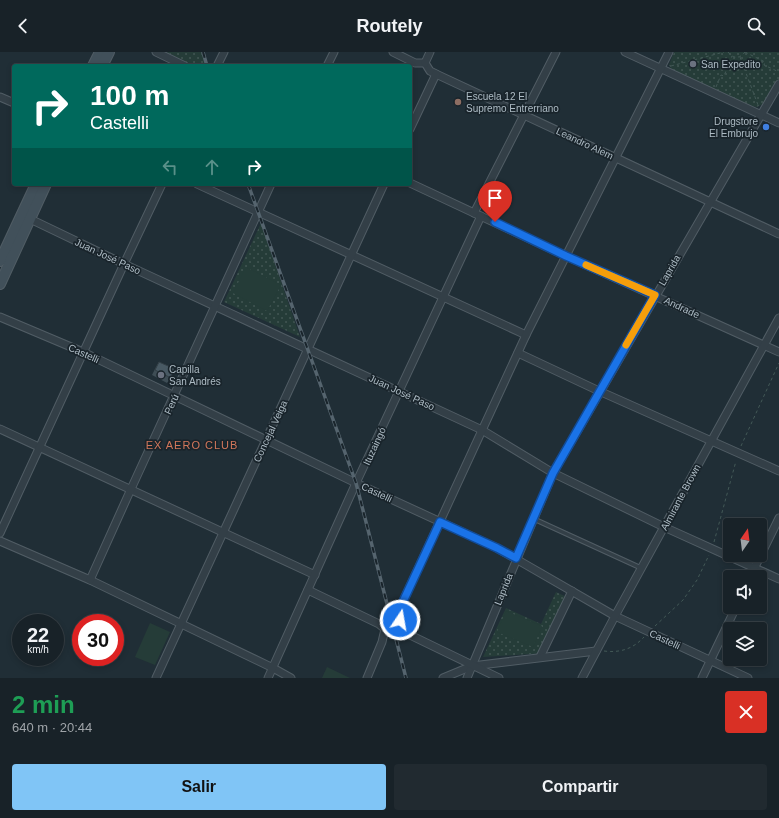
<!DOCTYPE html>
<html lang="es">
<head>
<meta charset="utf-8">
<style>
  body { margin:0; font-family:Arial,sans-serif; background:#212a30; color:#f1f3f6; height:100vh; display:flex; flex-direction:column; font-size:15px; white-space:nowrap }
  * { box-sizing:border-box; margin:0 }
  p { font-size:13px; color:#9fa4a8 }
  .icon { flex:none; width:22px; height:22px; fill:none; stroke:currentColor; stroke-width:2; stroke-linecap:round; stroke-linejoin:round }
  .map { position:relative; height:626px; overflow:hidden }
  .side { display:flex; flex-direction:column; background:#182228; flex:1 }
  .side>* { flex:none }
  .banner { position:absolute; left:12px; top:12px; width:400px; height:122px; border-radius:4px; box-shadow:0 2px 6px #0003,0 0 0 1px #363f45; background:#00695c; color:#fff; overflow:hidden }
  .needle { width:26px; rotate:14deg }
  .fabs { position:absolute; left:723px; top:466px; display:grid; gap:8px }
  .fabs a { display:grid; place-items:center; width:44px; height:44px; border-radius:4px; background:#182228; box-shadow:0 2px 6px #0003,0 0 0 1px #363f45; font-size:20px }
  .speed { position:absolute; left:12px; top:562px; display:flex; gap:8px; font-size:20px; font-weight:700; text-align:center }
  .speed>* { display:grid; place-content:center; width:52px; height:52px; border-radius:50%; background:#182228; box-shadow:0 2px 6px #0003,0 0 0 1px #363f45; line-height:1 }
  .speed small { font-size:10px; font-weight:400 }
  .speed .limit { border:6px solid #d22; background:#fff; color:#111 }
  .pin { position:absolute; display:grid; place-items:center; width:34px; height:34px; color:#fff; margin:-41px -17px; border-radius:50% 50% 50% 0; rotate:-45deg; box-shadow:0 0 4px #0007 }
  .pin .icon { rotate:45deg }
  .me { position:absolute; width:44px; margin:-22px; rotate:12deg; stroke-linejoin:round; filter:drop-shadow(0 0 3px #0008) }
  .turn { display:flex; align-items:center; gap:14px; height:84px; padding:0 12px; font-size:18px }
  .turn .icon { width:52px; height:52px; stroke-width:2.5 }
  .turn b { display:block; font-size:28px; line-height:34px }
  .lanes { display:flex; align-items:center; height:38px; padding:0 12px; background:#0003; justify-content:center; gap:20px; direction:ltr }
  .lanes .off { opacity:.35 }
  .round { display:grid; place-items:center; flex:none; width:42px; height:42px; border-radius:4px; background:#212a30 }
  .summary { display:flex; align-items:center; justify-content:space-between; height:68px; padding:0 12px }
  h1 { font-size:24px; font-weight:600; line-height:30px; color:#1e9e55 }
  .button { display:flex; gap:8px; margin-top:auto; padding:8px 12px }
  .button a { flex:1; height:46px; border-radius:4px; background:#80c5f6; color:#111; font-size:16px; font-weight:600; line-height:46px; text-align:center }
  .button a+a { background:#212a30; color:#f1f3f6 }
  header { display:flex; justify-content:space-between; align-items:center; height:52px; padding:0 12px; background:#182228; font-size:18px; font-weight:600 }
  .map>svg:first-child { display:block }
</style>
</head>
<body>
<header><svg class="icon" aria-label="back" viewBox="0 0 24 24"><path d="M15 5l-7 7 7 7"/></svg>Routely<svg class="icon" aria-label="search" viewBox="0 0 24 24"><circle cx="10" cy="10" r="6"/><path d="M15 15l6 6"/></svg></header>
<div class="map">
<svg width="779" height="626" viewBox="0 0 779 626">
  <defs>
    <pattern id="grass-dots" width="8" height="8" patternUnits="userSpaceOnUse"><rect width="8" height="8" fill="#253c38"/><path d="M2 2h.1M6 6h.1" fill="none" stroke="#425653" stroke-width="1.8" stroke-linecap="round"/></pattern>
  </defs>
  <rect width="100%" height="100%" fill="#202e36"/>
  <g fill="url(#grass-dots)">
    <path d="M166,0H202L206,14H195Z"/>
    <path d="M674,0H779V27L765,51L757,55L742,52L674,21L669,13Z"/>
    <path d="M261,171L300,285L224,250Z"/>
    <path d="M556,540L571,547L546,601L483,605L506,556L541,572Z"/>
  </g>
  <g fill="#253c38">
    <path d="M246,215L281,233L267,259L233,241Z"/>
    <path d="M506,559L542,574L533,595L497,580Z"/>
    <path d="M150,571L170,580L155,613L135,605Z"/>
    <path d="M327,615L350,626H322Z"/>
  </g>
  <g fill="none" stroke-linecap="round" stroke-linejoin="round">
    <g stroke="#515d65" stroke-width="5.5">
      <path id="lane" d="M534,467L641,516"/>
    </g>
    <g stroke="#515d65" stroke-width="9">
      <g id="street">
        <path d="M156,0L185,14"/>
        <path d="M393,0L415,11H425L430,19L436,22L779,182"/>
        <path d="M625,0L779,71"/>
        <path d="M425,11L430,0"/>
        <path d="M217,14L224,0"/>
        <path d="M327,14L334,0"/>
        <path d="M0,45L14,51"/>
        <path d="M410,77L436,22"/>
        <path d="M410,131L566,204L779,300"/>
        <path d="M197,132L526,283"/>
        <path d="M474,161L556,0"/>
        <path d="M26,165L124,212L482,378L553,421L664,475L779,527"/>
        <path d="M0,265L83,300L356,431L497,496L615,564L748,626"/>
        <path d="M518,301L599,339L779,419"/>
        <path d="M0,377L315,523"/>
        <path d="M0,481L124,212L162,132"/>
        <path d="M0,489L90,528L273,616L291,626"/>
        <path d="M750,525L779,466"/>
        <path d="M90,528L131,437L271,132"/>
        <path d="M308,538L379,572L385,577L382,590L367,626"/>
        <path d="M540,605L572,539"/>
        <path d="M156,626L384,132"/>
        <path d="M268,626L356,431L481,164"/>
        <path d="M443,626L472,614L596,599"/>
        <path d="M467,626L553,421L779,32"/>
        <path d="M499,626L410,583C400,573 399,570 400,556L526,283L669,0"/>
        <path d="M582,626L615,564L779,266"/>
        <path d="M702,626L736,555"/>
      </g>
    </g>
    <g stroke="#515d65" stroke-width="12">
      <g id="secondary">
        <path d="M93,14L100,0"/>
        <path d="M102,14L109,0"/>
        <path d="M0,209L36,132"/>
        <path d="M0,232L46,132"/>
      </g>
    </g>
    <g stroke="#435957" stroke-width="1" stroke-dasharray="3 3" stroke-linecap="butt">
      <path d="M728,0C733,7 740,7 745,0"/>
      <path d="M745,0L765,10L764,13L779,20"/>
      <path d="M740,5L758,53"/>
      <path d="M671,14L724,0"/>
      <path d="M716,35L721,23L724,24L732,4"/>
      <path d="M741,394L779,311"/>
      <path d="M714,490L736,409"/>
      <path d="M655,574L683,548L697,528L709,503"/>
      <path d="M604,599C620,601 633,597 644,585"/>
    </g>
    <use href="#lane" stroke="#333f47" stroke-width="3.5"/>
    <use href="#street" stroke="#333f47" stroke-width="7"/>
    <use href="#secondary" stroke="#41505a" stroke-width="10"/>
    <g stroke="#55646e" stroke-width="3.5">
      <g id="rail">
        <path d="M203,0L207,14"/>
        <path d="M248,132L356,431L406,626"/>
      </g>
    </g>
    <use href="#rail" stroke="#19242b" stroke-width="2" stroke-dasharray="6" stroke-linecap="butt"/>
  </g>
  <path fill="#3e4d55" d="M159,310L171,326L167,331L152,323L156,315Z"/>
  <path fill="#485963" stroke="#323e45" d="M159,310L175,317L171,326L155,318Z"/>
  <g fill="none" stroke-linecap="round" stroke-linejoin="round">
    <g stroke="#114b97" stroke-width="10">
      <path id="route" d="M400,568V556L440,470L497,496L516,506L553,421L655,243L566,204L495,170"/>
    </g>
    <use href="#route" stroke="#1a73e8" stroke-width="7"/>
    <path stroke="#f59e0b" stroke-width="7" d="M586,213L655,243L626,293"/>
  </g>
  <g fill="#6b7280" stroke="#19242b" stroke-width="1.5">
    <circle cx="693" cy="12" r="4"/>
    <circle cx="161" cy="323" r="4"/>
  </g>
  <circle fill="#8d6e63" stroke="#19242b" stroke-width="1.5" cx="458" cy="50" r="4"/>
  <circle fill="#3f7fe0" stroke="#19242b" stroke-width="1.5" cx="766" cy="75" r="4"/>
  <g text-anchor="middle" stroke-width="3.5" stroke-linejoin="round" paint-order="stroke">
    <g font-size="10" fill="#adbbc4" stroke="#19242b" text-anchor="start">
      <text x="701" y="16">San Expedito</text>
      <text x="466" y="48">Escuela 12 El<tspan x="466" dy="12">Supremo Entrerriano</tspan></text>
      <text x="758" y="73" text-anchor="end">Drugstore<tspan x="758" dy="12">El Embrujo</tspan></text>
      <text x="169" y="321">Capilla<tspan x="169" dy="12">San Andrés</tspan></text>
    </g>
    <g font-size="10" fill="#adbbc4" stroke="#19242b">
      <text transform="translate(585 91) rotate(25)" y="4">Leandro Alem</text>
      <text transform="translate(108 204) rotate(25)" y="4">Juan José Paso</text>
      <text transform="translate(669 218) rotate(-60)" y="4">Laprida</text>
      <text transform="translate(682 255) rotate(25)" y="4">Andrade</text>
      <text transform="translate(84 301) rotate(24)" y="4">Castelli</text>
      <text transform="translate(402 340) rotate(25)" y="4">Juan José Paso</text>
      <text transform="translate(171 352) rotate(-65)" y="4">Perú</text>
      <text transform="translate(270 379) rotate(-65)" y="4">Concejal Veiga</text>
      <text transform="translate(374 394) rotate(-65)" y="4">Ituzaingó</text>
      <text transform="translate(377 440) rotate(25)" y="4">Castelli</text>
      <text transform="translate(680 445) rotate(-62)" y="4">Almirante Brown</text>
      <text transform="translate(503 537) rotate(-68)" y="4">Laprida</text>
      <text transform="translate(665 587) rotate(25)" y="4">Castelli</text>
    </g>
    <g font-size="11" letter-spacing="1" fill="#d2775b" stroke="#19242b">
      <text x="192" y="397">EX AERO CLUB</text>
    </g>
  </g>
</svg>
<div class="fabs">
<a><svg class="needle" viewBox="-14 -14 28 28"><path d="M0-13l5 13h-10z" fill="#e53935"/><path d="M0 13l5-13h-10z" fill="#9fa4a8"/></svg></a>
<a><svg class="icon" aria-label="sound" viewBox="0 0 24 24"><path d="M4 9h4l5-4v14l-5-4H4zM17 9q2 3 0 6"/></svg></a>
<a><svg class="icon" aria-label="layers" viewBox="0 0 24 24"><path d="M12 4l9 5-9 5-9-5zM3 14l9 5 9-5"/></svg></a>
</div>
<div class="speed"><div>22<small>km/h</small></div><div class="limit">30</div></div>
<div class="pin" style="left:495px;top:170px;background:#d93025"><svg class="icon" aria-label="arrive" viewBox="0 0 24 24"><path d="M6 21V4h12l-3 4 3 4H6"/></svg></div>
<svg class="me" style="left:400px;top:568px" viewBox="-20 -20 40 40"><circle r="17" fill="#1a73e8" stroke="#fff" stroke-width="3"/><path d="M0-11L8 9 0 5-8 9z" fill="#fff"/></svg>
<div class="banner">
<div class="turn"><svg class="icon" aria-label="right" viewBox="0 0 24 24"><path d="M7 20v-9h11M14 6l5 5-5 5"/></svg><div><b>100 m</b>Castelli</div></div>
<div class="lanes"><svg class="icon off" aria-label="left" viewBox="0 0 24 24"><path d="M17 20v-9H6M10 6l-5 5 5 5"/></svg><svg class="icon off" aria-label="ahead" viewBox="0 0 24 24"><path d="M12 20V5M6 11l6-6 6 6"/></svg><svg class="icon" aria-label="right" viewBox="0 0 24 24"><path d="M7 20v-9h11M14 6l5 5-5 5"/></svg></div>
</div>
</div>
<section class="side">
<div class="summary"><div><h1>2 min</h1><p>640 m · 20:44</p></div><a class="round" style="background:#d93025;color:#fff"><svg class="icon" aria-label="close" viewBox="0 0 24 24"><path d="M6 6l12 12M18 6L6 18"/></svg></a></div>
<div class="button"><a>Salir</a><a>Compartir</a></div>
</section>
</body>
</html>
